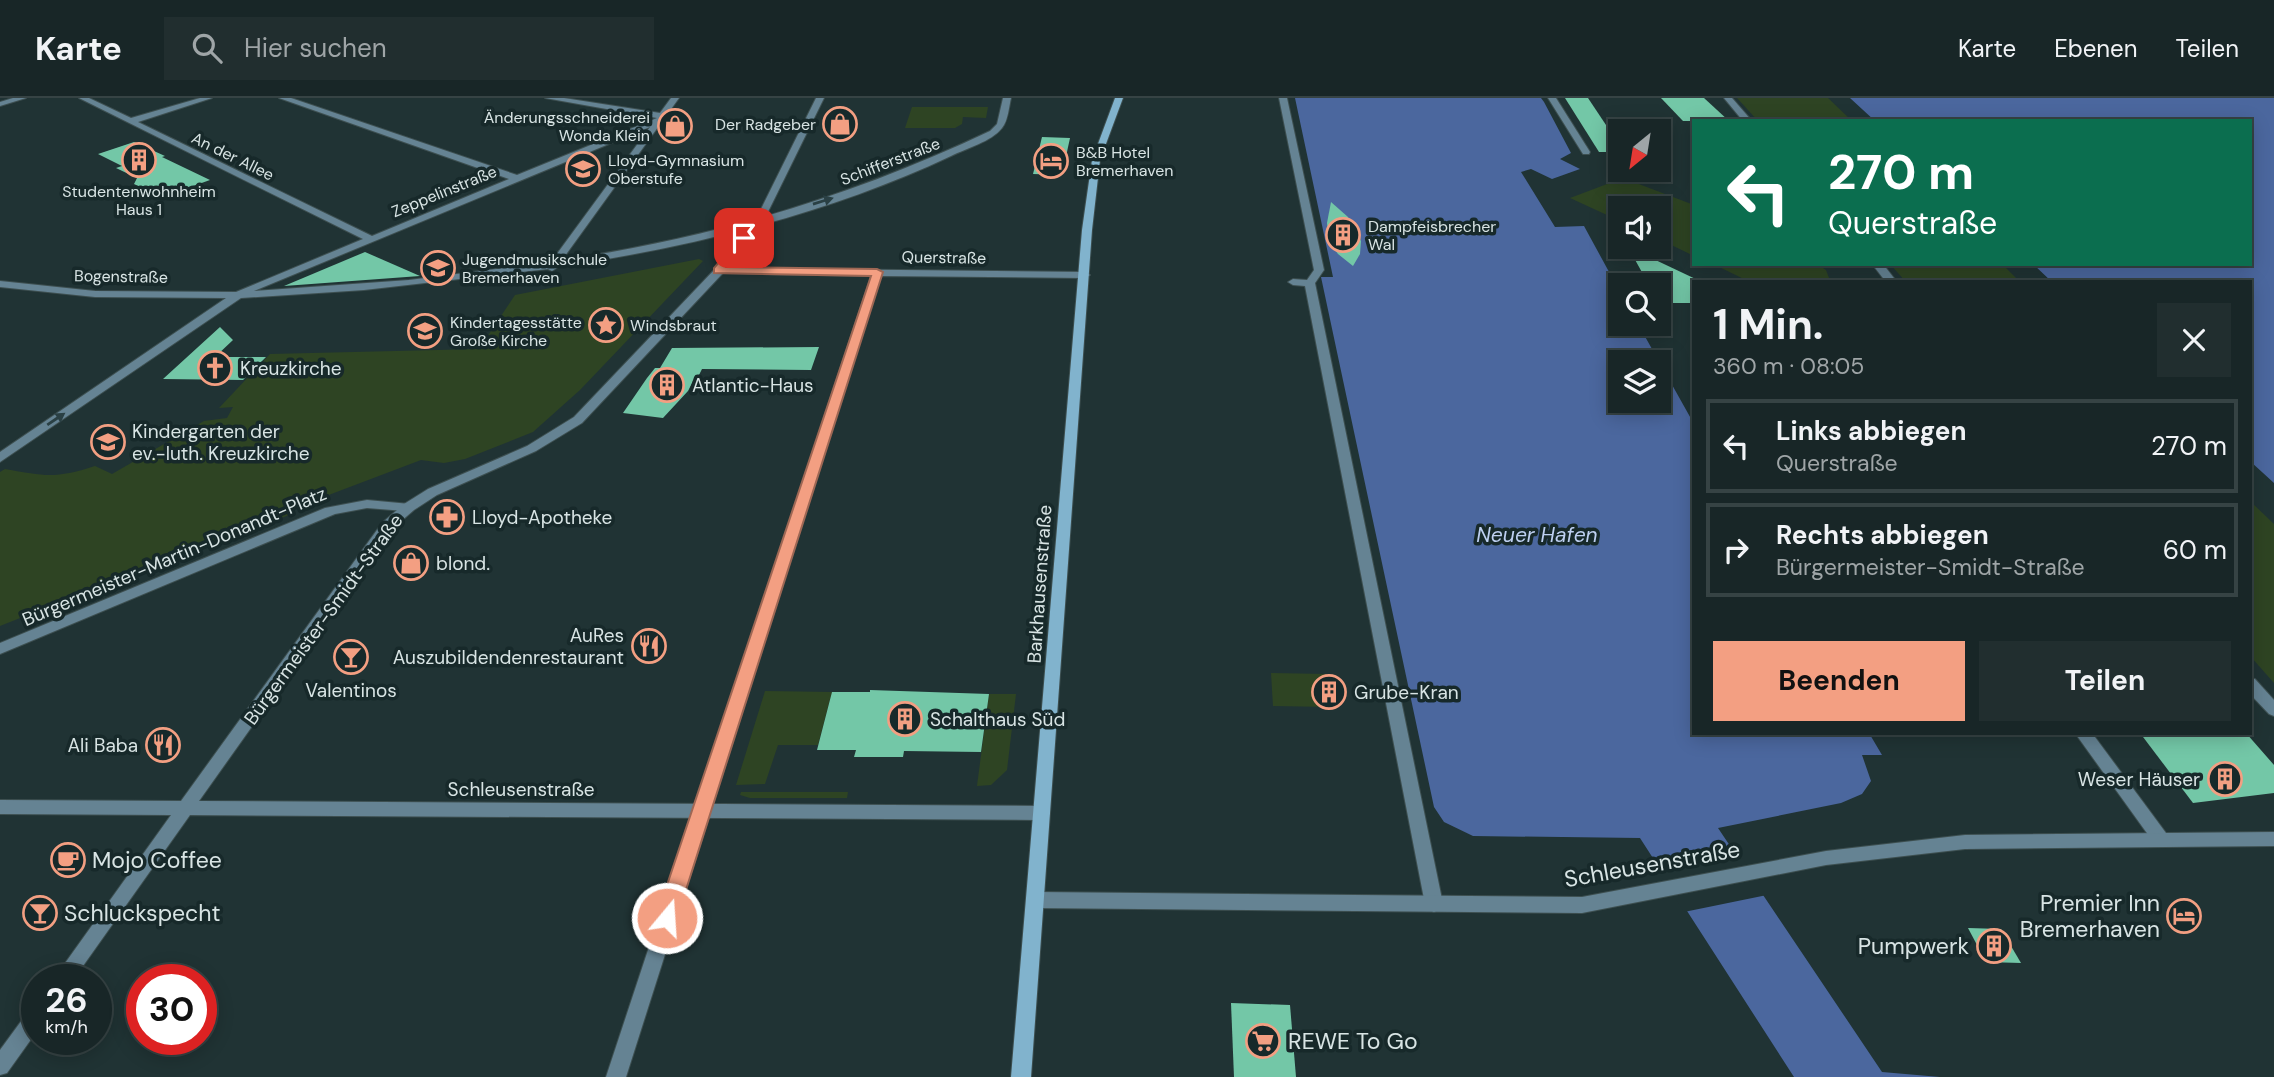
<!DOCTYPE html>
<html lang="de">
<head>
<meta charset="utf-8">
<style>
  body { margin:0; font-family:"DM Sans",sans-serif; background:#212e2f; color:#f1f3f6; height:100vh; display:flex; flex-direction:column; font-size:26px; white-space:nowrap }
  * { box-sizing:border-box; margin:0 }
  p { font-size:23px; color:#9fa5a7 }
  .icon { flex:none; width:38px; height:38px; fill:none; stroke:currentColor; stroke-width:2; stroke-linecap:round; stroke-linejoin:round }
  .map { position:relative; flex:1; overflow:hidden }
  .side { position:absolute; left:1692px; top:182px; width:560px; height:455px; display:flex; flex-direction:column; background:#182627; border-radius:0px; box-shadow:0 4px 18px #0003,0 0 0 2px #364344 }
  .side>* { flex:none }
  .guide { position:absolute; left:1692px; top:21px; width:560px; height:147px; border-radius:0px; box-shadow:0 4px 18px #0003,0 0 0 2px #364344; background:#0b6e4f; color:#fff; overflow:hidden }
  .needle { width:46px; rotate:210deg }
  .fabs { position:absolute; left:1608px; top:21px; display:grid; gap:14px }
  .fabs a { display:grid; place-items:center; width:63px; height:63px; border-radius:0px; background:#182627; box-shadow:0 4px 18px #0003,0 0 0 2px #364344; font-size:35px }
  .speed { position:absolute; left:21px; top:866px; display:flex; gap:14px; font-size:35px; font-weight:700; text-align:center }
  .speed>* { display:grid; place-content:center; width:91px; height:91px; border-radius:50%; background:#182627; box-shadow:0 4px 18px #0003,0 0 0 2px #364344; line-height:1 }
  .speed small { font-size:18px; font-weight:400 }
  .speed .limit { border:10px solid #d22; background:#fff; color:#111 }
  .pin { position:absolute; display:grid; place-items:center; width:60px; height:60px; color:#fff; margin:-30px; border-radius:14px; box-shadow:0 4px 10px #0006 }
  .me { position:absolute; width:77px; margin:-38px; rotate:18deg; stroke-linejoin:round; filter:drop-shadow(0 0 5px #0008) }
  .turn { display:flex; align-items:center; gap:24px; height:147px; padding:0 21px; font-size:32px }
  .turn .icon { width:91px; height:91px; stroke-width:2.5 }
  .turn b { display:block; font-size:49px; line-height:60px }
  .round { display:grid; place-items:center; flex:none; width:74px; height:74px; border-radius:0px; background:#212e2f }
  .headline { display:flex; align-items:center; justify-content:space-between; height:119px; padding:0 21px }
  h1 { font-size:42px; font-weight:700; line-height:52px }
  .primary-button { display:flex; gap:14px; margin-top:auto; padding:14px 21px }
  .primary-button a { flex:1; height:80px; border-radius:0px; background:#f39f82; color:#111; font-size:28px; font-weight:700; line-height:80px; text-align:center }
  .primary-button a+a { background:#212e2f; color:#f1f3f6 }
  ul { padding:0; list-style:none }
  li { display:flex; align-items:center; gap:21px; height:94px; margin:0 14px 10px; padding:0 7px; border:4px solid #364344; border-radius:0px }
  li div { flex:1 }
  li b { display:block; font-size:26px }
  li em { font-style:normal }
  header { display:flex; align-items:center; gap:42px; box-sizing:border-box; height:98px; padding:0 35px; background:#182627; border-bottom:2px solid #364344 }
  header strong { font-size:33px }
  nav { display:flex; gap:38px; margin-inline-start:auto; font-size:24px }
  .search { width:490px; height:63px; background:#212e2f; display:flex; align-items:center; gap:18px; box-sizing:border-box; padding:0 24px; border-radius:0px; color:#9fa5a7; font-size:26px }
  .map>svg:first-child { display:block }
</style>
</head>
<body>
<header>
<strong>Karte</strong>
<div class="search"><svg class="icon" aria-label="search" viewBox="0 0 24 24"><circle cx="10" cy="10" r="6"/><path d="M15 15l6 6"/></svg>Hier suchen</div>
<nav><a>Karte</a><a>Ebenen</a><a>Teilen</a></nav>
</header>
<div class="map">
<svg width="2274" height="979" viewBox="0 0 2274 979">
  <rect width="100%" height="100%" fill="#203334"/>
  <g fill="#2e4423">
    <path d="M1737,0H1828L1852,23H1758Z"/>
    <path d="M912,9H988L986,20L963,19L962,26L955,30H905Z"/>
    <path d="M1623,80L1694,107V158L1659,141V110H1620V123L1570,100Z"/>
    <path d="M699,161L703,163L580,292L533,334L465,361L444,365L421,362L297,409L289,417L224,443L222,440L0,528V374L5,371C45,378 55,381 95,368L112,376L204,323L227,320L233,309L219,310L270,256L479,251L515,197Z"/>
    <path d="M1713,166H1817L1826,172L1829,180L1827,184L1803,180L1801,181L1805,184H1750Z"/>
    <path d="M1890,166H2002L2020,184H1906Z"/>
    <path d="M2251,404L2274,426V585L2251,559Z"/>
    <path d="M1271,575L1327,576L1331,609L1273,608Z"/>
    <path d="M765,593L832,594L818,647H778L765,686L736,687Z"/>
    <path d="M989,596H1016L1007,672L991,687L977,688Z"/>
    <path d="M741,694H848L847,700H750L740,697Z"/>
  </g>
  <g fill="#4b679e" fill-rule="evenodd">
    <path d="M1295,0H1541L1544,4L1571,55L1560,61L1580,71L1552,81L1531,71L1521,74L1555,129L1584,128L1620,194V226H1638L1694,326V635H1869L1882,657H1862L1871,683L1862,696L1841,705L1718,730L1882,974L1940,979H1794L1640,740L1473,738L1444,724L1434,709L1321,179H1333ZM1620,264H1659V303H1620Z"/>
    <path d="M1850,0H2274V385L2251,364L2250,184H2052L2033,166H2250V23H1875Z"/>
  </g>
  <path fill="#203334" d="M1736,751L1767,797L1684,814L1654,767Z"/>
  <g fill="#73c7a7">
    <path d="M1565,0H1588L1620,48V54H1599Z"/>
    <path d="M1661,0H1704L1729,23H1683Z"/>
    <path d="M1042,39L1070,40L1062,77L1033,76Z"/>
    <path d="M134,44L165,58L162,59L210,82L168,97L158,91L151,94L134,86L137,80L116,70L122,68L98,56Z"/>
    <path d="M1331,104L1348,119L1361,143L1360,156L1353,168L1338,156L1329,144L1327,125Z"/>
    <path d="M1628,149L1702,184H1694V205H1659V187H1649Z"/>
    <path d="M365,154L420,178L284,188L353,159Z"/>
    <path d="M220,229L233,242L215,259H266L243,282L163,281Z"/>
    <path d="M819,249L811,272L702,271L696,283H693L688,293L663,320L623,315L647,280L655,270H660L672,250Z"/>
    <path d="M870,592L989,596L981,654L904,653L903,659H854L856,652H817L832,594H870Z"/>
    <path d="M2140,635H2246L2274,667V695L2193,705Z"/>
    <path d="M1968,830L2001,831L2021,865L1986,864Z"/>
    <path d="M1231,905L1290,907L1296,979H1234Z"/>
  </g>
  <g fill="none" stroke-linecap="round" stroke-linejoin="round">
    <g stroke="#3d4f50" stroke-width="2">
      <g id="pedestrian">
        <path d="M1279,0H1287L1324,172L1315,185L1443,806L1440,811L1434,814L1428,811L1425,806L1305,188L1293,187L1288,184L1293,181L1307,182L1314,172Z"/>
        <path d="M1548,0H1556L1590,54L1589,56H1583Z"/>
      </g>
    </g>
    <g stroke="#3d4f50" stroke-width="2">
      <g id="minor">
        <path d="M13,0H26L0,8V4Z"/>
        <path d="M79,0H89L131,20L200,0H212L138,24L372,138L509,81L279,0H291L517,77L657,20L545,0H564L660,15L671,0H679L562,162C716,139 850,99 990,33L997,26L1003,0H1011C1009,9 1008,23 1002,30C991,44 967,50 951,58C828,116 692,149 558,169L552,173L548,171L364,192L241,200L0,364V354L226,200L95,199L0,189V183L95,193L236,194L363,141ZM650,29L551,164L409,182L254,193Z"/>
        <path d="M1724,0H1732L1752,23H1743Z"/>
        <path d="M1872,166H1883L1897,184H1886Z"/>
        <path d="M719,170L1085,174L1090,177L1085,180L881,178L626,979H606L871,178L715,175V171Z"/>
        <path d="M367,402L410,406L412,409L405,413L367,410L335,416L0,556V545L325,410Z"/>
        <path d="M2250,580L2255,581L2274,602V618L2269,616L2250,596Z"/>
        <path d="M2075,635H2092L2166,735L2169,740L2166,745L2160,747L2154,745Z"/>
      </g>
    </g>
    <g stroke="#3d4f50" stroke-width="2">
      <g id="tertiary">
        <path d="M816,0H824L765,120L723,175L582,325L536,353L437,397L414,412L392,431L199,703L1042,708L1048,710L1050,715L1048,720L1042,722L190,717L73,882H53L171,717L0,716V702L181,703L382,425L404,406L428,391L527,348L574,319L715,171L758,117Z"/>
        <path d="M2274,734V748L1965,751L1826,767L1582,815L1035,810L1029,807L1026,802L1029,797L1035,794L1582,799L1826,753L1965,737Z"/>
        <path d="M37,908V933L7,975L0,977V952L30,911Z"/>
      </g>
    </g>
    <g stroke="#3d4f50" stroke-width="2">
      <path id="secondary" d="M1115,0H1123L1100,62L1092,132L1031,979H1011L1082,132L1092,62Z"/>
    </g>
    <use href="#pedestrian" fill="#658393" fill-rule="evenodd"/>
    <use href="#minor" fill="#658393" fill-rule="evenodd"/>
    <use href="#tertiary" fill="#658393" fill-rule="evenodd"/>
    <use href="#secondary" fill="#81b3cd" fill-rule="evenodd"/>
  </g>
  <defs><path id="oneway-solid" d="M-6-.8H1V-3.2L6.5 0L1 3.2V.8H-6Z" transform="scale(1.75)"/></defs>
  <g fill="#2a4044">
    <use href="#oneway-solid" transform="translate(823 103) rotate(-17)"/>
    <use href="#oneway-solid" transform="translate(56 321) rotate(-34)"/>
  </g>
  <path fill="#f39f82" stroke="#9e6754" stroke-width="2" d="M741,138L750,140L727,169L877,171L883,174L677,820L674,826L667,828L659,826L656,820L871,178L714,175V170Z"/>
  <defs>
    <g id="shop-ring" transform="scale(1.75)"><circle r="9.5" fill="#17292a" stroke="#f39f82" stroke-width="1.5"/><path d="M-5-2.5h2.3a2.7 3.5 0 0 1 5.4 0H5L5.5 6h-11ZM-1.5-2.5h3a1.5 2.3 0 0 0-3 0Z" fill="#f39f82"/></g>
    <g id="building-ring" transform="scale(1.75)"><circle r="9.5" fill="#17292a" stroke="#f39f82" stroke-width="1.5"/><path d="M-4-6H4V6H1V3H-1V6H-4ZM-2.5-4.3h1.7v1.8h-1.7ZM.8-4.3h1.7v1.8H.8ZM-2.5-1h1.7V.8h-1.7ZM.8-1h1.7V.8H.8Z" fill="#f39f82"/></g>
    <g id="hotel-ring" transform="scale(1.75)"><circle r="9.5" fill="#17292a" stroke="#f39f82" stroke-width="1.5"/><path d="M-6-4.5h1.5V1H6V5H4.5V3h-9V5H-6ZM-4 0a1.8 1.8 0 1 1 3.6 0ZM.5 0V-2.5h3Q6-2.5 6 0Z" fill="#f39f82"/></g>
    <g id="school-ring" transform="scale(1.75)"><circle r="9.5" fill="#17292a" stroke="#f39f82" stroke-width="1.5"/><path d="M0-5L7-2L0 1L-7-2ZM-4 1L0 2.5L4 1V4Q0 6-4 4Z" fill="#f39f82"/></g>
    <g id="sight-ring" transform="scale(1.75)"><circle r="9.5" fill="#17292a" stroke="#f39f82" stroke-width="1.5"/><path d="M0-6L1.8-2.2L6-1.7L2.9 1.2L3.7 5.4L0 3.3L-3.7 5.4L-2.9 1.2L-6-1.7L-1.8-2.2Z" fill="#f39f82"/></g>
    <g id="church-ring" transform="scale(1.75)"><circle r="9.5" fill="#17292a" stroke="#f39f82" stroke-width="1.5"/><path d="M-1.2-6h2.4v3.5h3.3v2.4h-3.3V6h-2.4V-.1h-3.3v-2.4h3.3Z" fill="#f39f82"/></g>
    <g id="pharmacy-ring" transform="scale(1.75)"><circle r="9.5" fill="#17292a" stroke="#f39f82" stroke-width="1.5"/><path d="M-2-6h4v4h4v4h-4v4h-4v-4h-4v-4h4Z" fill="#f39f82"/></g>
    <g id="restaurant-ring" transform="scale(1.75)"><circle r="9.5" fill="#17292a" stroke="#f39f82" stroke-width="1.5"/><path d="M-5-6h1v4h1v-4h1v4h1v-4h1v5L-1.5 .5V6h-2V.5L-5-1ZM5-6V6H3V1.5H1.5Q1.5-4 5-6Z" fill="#f39f82"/></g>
    <g id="bar-ring" transform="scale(1.75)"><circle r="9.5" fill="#17292a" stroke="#f39f82" stroke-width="1.5"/><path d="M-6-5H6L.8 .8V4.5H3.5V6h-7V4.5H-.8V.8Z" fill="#f39f82"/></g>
    <g id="cafe-ring" transform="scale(1.75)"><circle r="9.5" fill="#17292a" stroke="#f39f82" stroke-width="1.5"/><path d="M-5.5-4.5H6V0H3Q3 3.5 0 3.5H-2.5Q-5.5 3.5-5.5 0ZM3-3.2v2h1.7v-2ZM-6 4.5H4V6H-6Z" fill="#f39f82"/></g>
    <g id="supermarket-ring" transform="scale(1.75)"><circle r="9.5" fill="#17292a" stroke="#f39f82" stroke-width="1.5"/><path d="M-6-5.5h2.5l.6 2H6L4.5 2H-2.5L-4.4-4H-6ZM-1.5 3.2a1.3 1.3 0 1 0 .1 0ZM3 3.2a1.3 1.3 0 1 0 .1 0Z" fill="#f39f82"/></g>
  </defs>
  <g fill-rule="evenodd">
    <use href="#shop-ring" x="840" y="26"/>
    <use href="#shop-ring" x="675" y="28"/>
    <use href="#building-ring" x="139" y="62"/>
    <use href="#hotel-ring" x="1051" y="63"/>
    <use href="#school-ring" x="583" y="71"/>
    <use href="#building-ring" x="1343" y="137"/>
    <use href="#school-ring" x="438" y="170"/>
    <use href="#sight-ring" x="606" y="227"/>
    <use href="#school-ring" x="425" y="233"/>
    <use href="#church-ring" x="215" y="270"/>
    <use href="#building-ring" x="667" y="287"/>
    <use href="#school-ring" x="108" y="344"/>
    <use href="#pharmacy-ring" x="447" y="419"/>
    <use href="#shop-ring" x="411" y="465"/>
    <use href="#restaurant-ring" x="649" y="548"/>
    <use href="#bar-ring" x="351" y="559"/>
    <use href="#building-ring" x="1329" y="594"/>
    <use href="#building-ring" x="905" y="621"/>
    <use href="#restaurant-ring" x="163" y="647"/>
    <use href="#building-ring" x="2225" y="681"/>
    <use href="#cafe-ring" x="68" y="762"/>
    <use href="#bar-ring" x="40" y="815"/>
    <use href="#hotel-ring" x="2184" y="818"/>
    <use href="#building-ring" x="1994" y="848"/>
    <use href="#supermarket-ring" x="1263" y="943"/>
  </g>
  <g text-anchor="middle" stroke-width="7" stroke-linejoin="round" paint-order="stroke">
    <g font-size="16" fill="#d8e4e4" stroke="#17292a" text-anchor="start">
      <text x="650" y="25" text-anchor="end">Änderungsschneiderei<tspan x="650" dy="18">Wonda Klein</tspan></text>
      <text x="816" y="32" text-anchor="end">Der Radgeber</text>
      <text x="1076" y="60">B&amp;B Hotel<tspan x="1076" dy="18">Bremerhaven</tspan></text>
      <text x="608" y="68">Lloyd-Gymnasium<tspan x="608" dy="18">Oberstufe</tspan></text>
      <text x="139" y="99" text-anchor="middle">Studentenwohnheim<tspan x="139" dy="18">Haus 1</tspan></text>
      <text x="1368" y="134">Dampfeisbrecher<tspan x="1368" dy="18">Wal</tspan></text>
      <text x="462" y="167">Jugendmusikschule<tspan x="462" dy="18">Bremerhaven</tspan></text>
      <text x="450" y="230">Kindertagesstätte<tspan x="450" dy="18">Große Kirche</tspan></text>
      <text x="630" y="233">Windsbraut</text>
    </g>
    <g font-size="16" fill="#d8e4e4" stroke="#17292a">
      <text transform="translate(233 58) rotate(26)" y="6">An der Allee</text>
      <text transform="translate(890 63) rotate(-21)" y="6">Schifferstraße</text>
      <text transform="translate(444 93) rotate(-22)" y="6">Zeppelinstraße</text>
      <text transform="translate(944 159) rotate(1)" y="6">Querstraße</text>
      <text transform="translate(121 178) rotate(1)" y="6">Bogenstraße</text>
    </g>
    <g font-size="19" fill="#d8e4e4" stroke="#17292a" text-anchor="start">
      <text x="240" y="277">Kreuzkirche</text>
      <text x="692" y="294">Atlantic-Haus</text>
      <text x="132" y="340">Kindergarten der<tspan x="132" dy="22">ev.-luth. Kreuzkirche</tspan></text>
      <text x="472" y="426">Lloyd-Apotheke</text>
      <text x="436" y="472">blond.</text>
      <text x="624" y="544" text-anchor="end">AuRes<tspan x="624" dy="22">Auszubildendenrestaurant</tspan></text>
      <text x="351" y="599" text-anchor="middle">Valentinos</text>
      <text x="1354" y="601">Grube-Kran</text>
      <text x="930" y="628">Schalthaus Süd</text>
      <text x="138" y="654" text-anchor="end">Ali Baba</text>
      <text x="2200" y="688" text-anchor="end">Weser Häuser</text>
    </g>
    <g font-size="19" fill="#d8e4e4" stroke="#17292a">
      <text transform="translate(174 458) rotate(-23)" y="7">Bürgermeister-Martin-Donandt-Platz</text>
      <text transform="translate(1039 486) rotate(-86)" y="7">Barkhausenstraße</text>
      <text transform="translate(323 521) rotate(-54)" y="7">Bürgermeister-Smidt-Straße</text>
      <text x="521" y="698">Schleusenstraße</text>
    </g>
    <g font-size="21" font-style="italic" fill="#bed0f1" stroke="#17292a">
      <text x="1537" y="444">Neuer Hafen</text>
    </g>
    <g font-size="23" fill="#d8e4e4" stroke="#17292a" text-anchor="start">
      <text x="92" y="770">Mojo Coffee</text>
      <text x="2160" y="813" text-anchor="end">Premier Inn<tspan x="2160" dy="26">Bremerhaven</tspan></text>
      <text x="64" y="823">Schluckspecht</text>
      <text x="1969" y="856" text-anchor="end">Pumpwerk</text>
      <text x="1288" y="951">REWE To Go</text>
    </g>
    <g font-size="23" fill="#d8e4e4" stroke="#17292a">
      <text transform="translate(1652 766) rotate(-10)" y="8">Schleusenstraße</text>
    </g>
  </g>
</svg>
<div class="fabs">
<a><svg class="needle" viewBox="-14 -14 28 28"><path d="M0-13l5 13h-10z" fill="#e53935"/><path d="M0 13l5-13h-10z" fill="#9fa5a7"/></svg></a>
<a><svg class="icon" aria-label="sound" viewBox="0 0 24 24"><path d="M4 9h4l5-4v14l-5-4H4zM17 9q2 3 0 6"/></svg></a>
<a><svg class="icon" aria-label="search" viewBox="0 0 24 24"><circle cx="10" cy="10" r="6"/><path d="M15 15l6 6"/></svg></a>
<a><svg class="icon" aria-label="layers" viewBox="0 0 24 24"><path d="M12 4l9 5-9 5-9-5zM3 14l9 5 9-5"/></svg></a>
</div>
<div class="speed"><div>26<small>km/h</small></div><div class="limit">30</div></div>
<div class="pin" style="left:744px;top:140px;background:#d93025"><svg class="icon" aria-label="arrive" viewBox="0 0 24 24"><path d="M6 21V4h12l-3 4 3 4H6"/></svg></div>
<svg class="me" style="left:667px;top:820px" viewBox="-20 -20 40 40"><circle r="17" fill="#f39f82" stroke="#fff" stroke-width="3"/><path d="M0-11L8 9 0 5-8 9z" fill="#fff"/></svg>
<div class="guide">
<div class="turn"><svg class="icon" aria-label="left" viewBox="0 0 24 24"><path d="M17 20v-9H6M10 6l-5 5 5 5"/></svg><div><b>270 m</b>Querstraße</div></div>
</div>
<section class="side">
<div class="headline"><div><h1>1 Min.</h1><p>360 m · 08:05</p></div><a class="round"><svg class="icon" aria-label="close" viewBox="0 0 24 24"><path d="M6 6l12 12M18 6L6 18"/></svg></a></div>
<ul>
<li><svg class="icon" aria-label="left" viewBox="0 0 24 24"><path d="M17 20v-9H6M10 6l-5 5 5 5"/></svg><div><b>Links abbiegen</b><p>Querstraße</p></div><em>270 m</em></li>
<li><svg class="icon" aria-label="right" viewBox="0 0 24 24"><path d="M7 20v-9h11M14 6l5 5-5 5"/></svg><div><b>Rechts abbiegen</b><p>Bürgermeister-Smidt-Straße</p></div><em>60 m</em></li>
</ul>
<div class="primary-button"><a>Beenden</a><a>Teilen</a></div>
</section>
</div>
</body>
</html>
